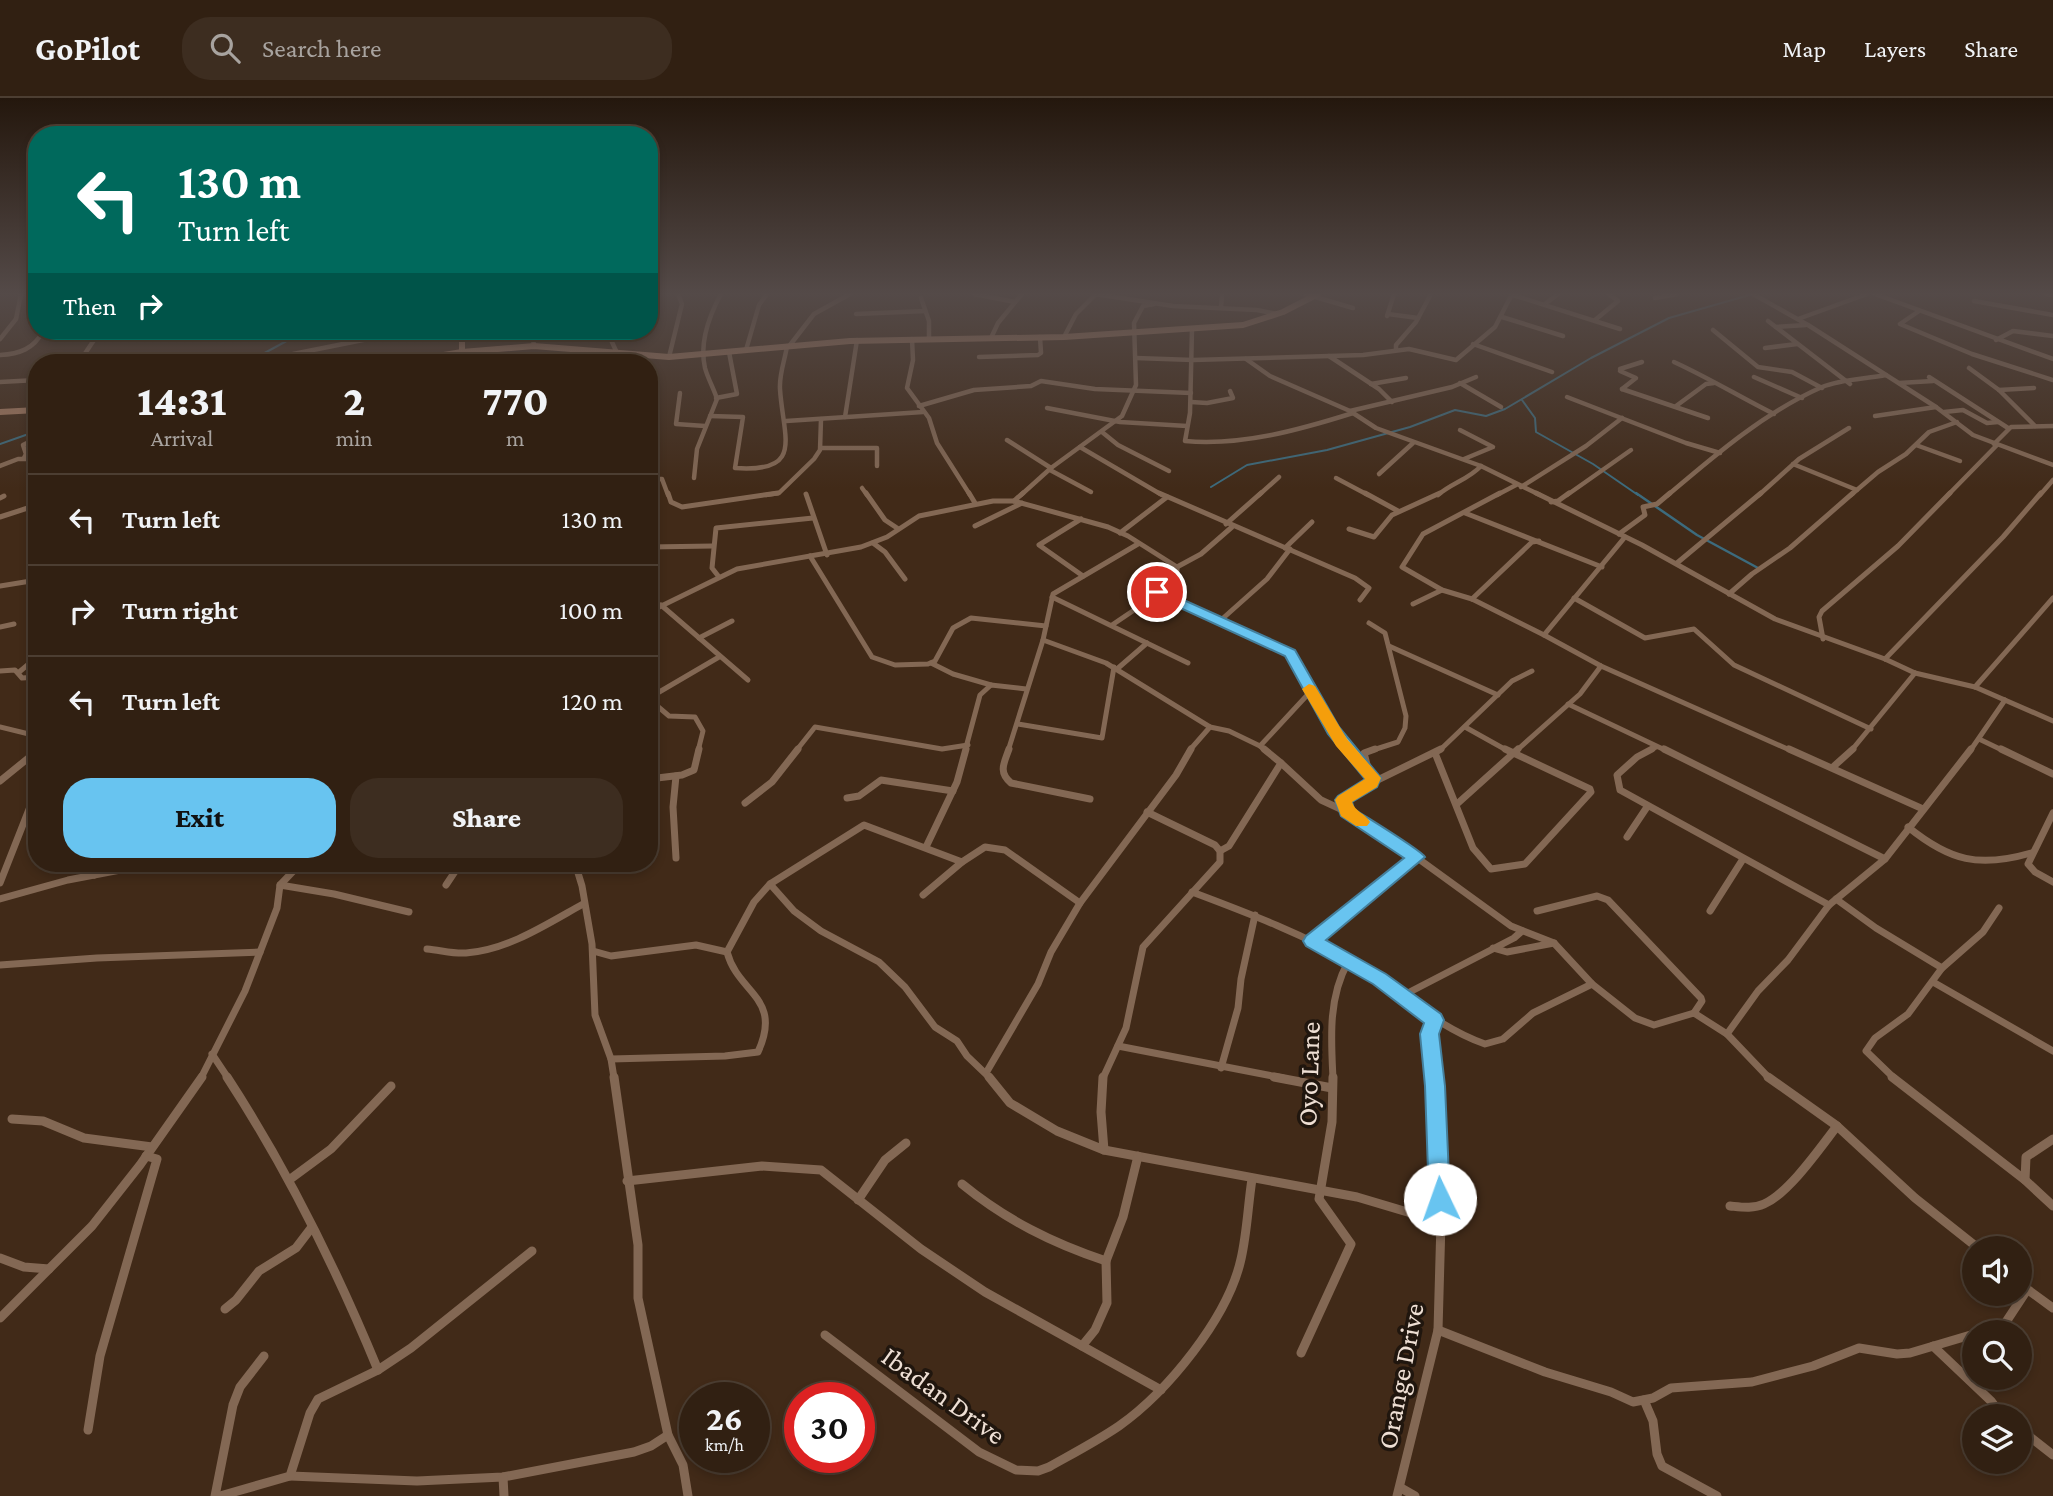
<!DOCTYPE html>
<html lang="en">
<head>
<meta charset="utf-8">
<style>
  body { margin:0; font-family:"Crimson Pro",serif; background:#3d2d20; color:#f1f3f6; height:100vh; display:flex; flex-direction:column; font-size:26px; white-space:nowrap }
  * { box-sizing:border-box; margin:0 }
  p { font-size:23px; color:#a8a39f }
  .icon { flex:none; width:38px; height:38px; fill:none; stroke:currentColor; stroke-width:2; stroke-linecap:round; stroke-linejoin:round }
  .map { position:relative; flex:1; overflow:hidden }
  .drawer { position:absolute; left:28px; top:256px; width:630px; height:518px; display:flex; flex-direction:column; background:#312012; border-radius:28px; box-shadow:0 4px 10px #0003,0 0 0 2px #4c3e32 }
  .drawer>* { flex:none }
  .banner { position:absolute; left:28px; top:28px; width:630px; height:214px; border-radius:28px; box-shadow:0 4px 10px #0003,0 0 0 2px #4c3e32; background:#00695c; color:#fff; overflow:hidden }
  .controls { position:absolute; left:1962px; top:1138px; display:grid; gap:14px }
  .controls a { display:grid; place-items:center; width:70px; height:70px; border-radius:50%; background:#312012; box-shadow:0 4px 10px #0003,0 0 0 2px #4c3e32; font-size:35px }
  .speed { position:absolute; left:679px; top:1284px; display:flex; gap:14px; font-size:35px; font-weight:700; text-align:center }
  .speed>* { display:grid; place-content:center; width:91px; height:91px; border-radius:50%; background:#312012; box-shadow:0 4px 10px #0003,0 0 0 2px #4c3e32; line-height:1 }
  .speed small { font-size:18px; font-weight:400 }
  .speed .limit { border:10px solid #d22; background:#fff; color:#111 }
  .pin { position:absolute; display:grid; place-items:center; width:60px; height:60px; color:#fff; margin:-30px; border:4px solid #fff; border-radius:50%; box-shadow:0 2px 7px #0007 }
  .me { position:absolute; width:77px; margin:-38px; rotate:357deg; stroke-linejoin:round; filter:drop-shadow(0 0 5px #0008) }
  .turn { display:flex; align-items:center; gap:24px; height:147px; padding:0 35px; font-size:32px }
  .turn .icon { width:91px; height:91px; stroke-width:2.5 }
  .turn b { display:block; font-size:49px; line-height:60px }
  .then { display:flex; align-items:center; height:66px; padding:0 35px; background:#0003; gap:14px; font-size:26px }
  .eta { display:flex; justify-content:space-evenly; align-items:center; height:119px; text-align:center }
  .eta b { font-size:42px; font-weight:800; line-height:49px }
  .cta { display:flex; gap:14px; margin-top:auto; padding:14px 35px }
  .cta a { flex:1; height:80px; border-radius:28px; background:#68c4f0; color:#111; font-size:28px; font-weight:800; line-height:80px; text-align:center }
  .cta a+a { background:#3d2d20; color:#f1f3f6 }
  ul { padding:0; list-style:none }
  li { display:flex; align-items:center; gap:21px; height:91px; padding:0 35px; border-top:2px solid #4c3e32 }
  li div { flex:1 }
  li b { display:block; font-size:26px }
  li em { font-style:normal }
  header { display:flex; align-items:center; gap:42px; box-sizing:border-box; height:98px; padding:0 35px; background:#312012; border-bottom:2px solid #4c3e32 }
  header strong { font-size:33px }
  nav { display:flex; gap:38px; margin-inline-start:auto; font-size:24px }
  .search { width:490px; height:63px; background:#3d2d20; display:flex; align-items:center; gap:18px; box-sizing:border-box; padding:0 24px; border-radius:28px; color:#a8a39f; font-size:26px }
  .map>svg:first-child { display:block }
</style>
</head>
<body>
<header>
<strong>GoPilot</strong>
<div class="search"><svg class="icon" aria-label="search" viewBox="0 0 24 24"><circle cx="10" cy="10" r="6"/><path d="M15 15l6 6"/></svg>Search here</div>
<nav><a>Map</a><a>Layers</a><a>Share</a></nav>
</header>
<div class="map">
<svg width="2053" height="1398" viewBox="0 0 2053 1398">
  <rect width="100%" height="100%" fill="#412a18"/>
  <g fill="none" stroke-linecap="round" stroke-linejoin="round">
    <g stroke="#3c6b7d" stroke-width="2">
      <path d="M217,233L230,237L278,233"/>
      <path d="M204,264L259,258L305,233"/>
      <path d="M1522,302L1535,320L1536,334L1593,366L1638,397"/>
      <path d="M0,346L37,333"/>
      <path d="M1211,389L1247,367L1327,352L1410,329L1455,312L1486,318L1505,311L1591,260L1669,220L1753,196"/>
    </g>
    <path stroke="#3c6b7d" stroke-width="2.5" d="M1636,395L1697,437L1758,470"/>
    <g stroke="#836854" stroke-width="4.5">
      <path d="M974,196L1015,204"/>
      <path d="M1095,196L1173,208L1257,212L1277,216"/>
      <path d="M1305,196L1353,210"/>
      <path d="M1753,196L1808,227L1936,309L1973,337L2053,367"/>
      <path d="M1875,196L2053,261"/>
      <path d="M2046,196L2053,197"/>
      <path d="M1513,197L1620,231"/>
      <path d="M921,200L929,223V241"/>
      <path d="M1655,200L1677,196"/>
      <path d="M1974,203L2053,217"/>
      <path d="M1545,206L1558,196"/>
      <path d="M1221,210L1222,196"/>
      <path d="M1919,213L1900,226L1972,256L2053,282"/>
      <path d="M856,216L925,213"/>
      <path d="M1388,216L1418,220"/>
      <path d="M1387,218L1394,196"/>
      <path d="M1502,219L1563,238"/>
      <path d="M1798,221L1867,196"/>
      <path d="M1595,222L1618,203L1609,196"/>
      <path d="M1768,223L1850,286"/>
      <path d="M1776,229L1806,227"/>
      <path d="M1192,231L1190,315L1185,343C1242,348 1299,332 1353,315"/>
      <path d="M1713,232L1758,269L1792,274L1822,290"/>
      <path d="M532,233L534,248"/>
      <path d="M607,233L617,255"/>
      <path d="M1064,239L1076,216L1096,196"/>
      <path d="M991,240L998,225L1022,196"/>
      <path d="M0,241L16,221L21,196"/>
      <path d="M912,241L913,262L907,290L929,320L937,345L970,397"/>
      <path d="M1996,242L2013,233L2053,238"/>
      <path d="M1473,246L1552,274"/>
      <path d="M790,247L814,216L850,196"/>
      <path d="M1765,250L1797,246"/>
      <path d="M577,251V264"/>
      <path d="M746,252L759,207L767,196"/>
      <path d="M1396,252V247L1416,224L1431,196"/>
      <path d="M462,254L464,264"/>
      <path d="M293,256L368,241L447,233"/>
      <path d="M0,257C19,256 34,251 43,233"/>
      <path d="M1329,258L1379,291L1392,304"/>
      <path d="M669,259L682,206L678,196"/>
      <path d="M979,259L1038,257L1041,255L1040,239"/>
      <path d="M1136,260L1193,262L1363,257L1409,251L1456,262L1495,229L1512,196"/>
      <path d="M1246,261L1270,278L1350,313L1376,330L1481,368L1540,397"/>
      <path d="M81,262L137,257V264"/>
      <path d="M80,263L100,233"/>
      <path d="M1674,264C1709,280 1740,299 1774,316"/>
      <path d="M1969,270L1999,292L2035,328"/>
      <path d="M1620,271L1642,264"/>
      <path d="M1620,273L1636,280L1622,291"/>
      <path d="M1754,279L1802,300"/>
      <path d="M1929,279L2008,330"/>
      <path d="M0,284L37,282"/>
      <path d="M1460,285L1501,309"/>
      <path d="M1899,285L1933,283"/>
      <path d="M1371,286L1406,280"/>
      <path d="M1622,291L1708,320"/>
      <path d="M1999,292L2034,290"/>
      <path d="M680,295L676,326L705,328"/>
      <path d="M1567,299L1686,345L1720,355"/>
      <path d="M716,300L737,296L729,254"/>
      <path d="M1191,304L1207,305L1233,300L1230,293"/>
      <path d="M919,308L974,292L1031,288L1041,283L1095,291L1191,295"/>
      <path d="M1676,308L1706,286L1714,285"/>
      <path d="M1047,310L1120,324L1187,328"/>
      <path d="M1350,313L1452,289L1476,279"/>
      <path d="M1944,314L1963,312L1987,325L1998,324"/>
      <path d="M710,318L743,319L735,370C805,375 783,340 780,291C779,276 785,262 787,248"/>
      <path d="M1875,318L1936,309"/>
      <path d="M845,319L857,242"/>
      <path d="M786,323L923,314"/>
      <path d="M1460,332L1493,349L1464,361"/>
      <path d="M1102,334L1118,347L1169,373"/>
      <path d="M1007,342L1051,370"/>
      <path d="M1994,346L2011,329L2053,328"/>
      <path d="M1916,347L1960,363"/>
      <path d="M1080,349L1162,397"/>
      <path d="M821,350H877V368"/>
      <path d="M24,360L26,356L23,347L37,340"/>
      <path d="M1793,366L1857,392"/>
      <path d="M0,368L18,361H29L37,378"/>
      <path d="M1050,372L1091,394"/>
      <path d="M1379,376L1413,345"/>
      <path d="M694,380L697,351L717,301C714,291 708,281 705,270C699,244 709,218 721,196"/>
      <path d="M1336,380L1368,397"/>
      <path d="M649,381H662L668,397"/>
      <path d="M1521,389L1586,348L1622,320"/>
      <path d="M862,390L867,397"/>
      <path d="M766,397L779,395L814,361L820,352L821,321"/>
      <path d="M1021,397L1051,370L1122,318L1136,287L1134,225L1143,208L1154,206"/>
      <path d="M1259,397L1279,379"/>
      <path d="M1438,397C1452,385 1469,381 1481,368"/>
      <path d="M1497,397L1516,387"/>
      <path d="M1567,397L1631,352"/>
      <path d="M1668,397C1715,357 1765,314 1822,289C1841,281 1866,281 1886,277"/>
      <path d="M1759,397L1799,361L1849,330"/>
      <path d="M1851,397L1878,374L1906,356L1929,334L1957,324"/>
      <path d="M1948,397L1997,347"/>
      <path d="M2040,397L2053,382"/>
    </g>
    <g stroke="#836854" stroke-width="5">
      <path d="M668,395L671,404L682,409L778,395"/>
      <path d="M866,395L885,422L897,430"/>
      <path d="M969,395L975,405"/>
      <path d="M1159,395L1355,480L1369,490L1360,502"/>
      <path d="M1365,395L1398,413"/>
      <path d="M1500,395L1423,436L1402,469L1442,492L1472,501L1544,537"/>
      <path d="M1536,395L1642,447L1775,521L1885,561L1915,575L1975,589L2053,623"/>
      <path d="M806,396L827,457"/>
      <path d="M0,400L4,398"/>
      <path d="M1014,403L1023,395"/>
      <path d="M1551,404L1558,403L1569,395"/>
      <path d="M1465,415L1602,469"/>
      <path d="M0,419L37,407"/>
      <path d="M1081,421L1039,447L1083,478"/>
      <path d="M1226,426L1261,395"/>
      <path d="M975,428L1022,405"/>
      <path d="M1349,431L1374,439L1392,417L1440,395"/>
      <path d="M1120,435L1167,399"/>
      <path d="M1619,436L1645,417L1643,409L1657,406L1670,395"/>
      <path d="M1625,439L1544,537L1601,568L1792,653"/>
      <path d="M873,445L885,454L905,481"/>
      <path d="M649,449L713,448"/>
      <path d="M1285,450L1312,424"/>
      <path d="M810,458L872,559L895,567L928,566L935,563L953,530L971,520L1046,528"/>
      <path d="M1677,465L1761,395"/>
      <path d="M1177,469L1201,456L1232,429"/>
      <path d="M719,479L712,470L716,430L813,420"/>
      <path d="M0,488L37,482"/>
      <path d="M1157,494L1290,555L1333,632L1351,653"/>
      <path d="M1729,496L1752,476L1790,450L1853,395"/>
      <path d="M1052,499L1188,565"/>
      <path d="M1574,500L1645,540L1694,531L1734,567L1871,631"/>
      <path d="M1472,501L1532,444L1539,443"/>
      <path d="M1413,506L1442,492"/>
      <path d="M661,507L748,582"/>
      <path d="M649,514L737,471L861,449L887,439L919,418L993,403H1014L1108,429L1128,438L1177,469V476L1146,504L1112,527"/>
      <path d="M1221,522L1267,481L1290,451"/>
      <path d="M1369,525L1385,535L1406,618L1405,630L1398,644L1370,653"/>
      <path d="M0,529L14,526"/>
      <path d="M699,540L732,523"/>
      <path d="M1823,541L1819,519L1822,513L1898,448L1950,395"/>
      <path d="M1043,542L1106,565L1210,629L1229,633L1260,648L1311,593"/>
      <path d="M1389,548L1498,597"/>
      <path d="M1885,561L2003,439L2041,395"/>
      <path d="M931,565L953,576L991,587"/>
      <path d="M1117,571L1147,545"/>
      <path d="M0,573L15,572L22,580L37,579"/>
      <path d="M18,575L37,559"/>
      <path d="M1975,589L2053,500"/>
      <path d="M649,600L719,559"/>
      <path d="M649,601L669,618L695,619L703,633L698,653"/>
      <path d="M1568,606L1667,653"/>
      <path d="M1018,626L1102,640L1114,569"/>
      <path d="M0,629L37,638"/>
      <path d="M1465,629L1508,653"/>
      <path d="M1979,641L2004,653"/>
      <path d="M1260,648L1266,653"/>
      <path d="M796,653L815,629L942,651L968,647"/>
      <path d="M965,653L980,597L991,587L1026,591"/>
      <path d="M1008,653L1043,542L1053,496L1138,446"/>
      <path d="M1189,653L1210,629"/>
      <path d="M1439,653L1512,583L1532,573"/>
      <path d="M1516,653L1580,596L1601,568"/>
      <path d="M1648,653L1656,649"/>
      <path d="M1851,653L1915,575"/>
      <path d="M1970,653L2005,602"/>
    </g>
    <g stroke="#836854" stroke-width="7">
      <path d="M1009,651C1004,665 998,674 1011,685L1090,701"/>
      <path d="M1349,651L1373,680L1372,684"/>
      <path d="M1441,651L1349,696L1344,702L1347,714L1416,759L1511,828L1554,845L1592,886L1635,920L1654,927L1694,915L1727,936L1769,980"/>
      <path d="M1652,651L1637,659L1617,677L1620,692L1829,807"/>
      <path d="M1664,651L1885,761"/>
      <path d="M1789,651L1923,711"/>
      <path d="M2001,651L2053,676"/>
      <path d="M1435,655L1473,750L1491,771L1525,766L1591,694L1590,691L1505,651"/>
      <path d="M1281,665L1321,702L1347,714"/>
      <path d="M1833,669L1853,651"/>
      <path d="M1369,674L1364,655L1375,651"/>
      <path d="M676,678L673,709L676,760"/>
      <path d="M649,681L682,677L694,672L699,651"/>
      <path d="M0,683L37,653"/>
      <path d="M847,700L859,698L881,682L953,693"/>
      <path d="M745,705L772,684L798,651"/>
      <path d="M1457,706L1518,651"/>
      <path d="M2053,715L2028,766L2035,774L2053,784"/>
      <path d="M1908,729C1950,763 1979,770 2031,755"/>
      <path d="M1627,739L1647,709"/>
      <path d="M926,749L957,684L966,651"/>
      <path d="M1220,753L1229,748L1281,665L1264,651"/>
      <path d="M575,765L582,788L592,846L595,917L611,961L725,958L758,954C783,899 738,896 727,854L754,804L770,786L864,727L962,764L985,749L1005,752L1080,805"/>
      <path d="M94,777L101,765"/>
      <path d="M0,785L37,691"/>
      <path d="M770,786L794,813L821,833L879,864L905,889L935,929L957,943L967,958L990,980"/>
      <path d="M280,787L334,796L409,814"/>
      <path d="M446,787L458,769L454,765"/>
      <path d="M1192,794C1248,815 1306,837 1358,868C1401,894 1437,929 1485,946L1503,941L1533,915L1592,886"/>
      <path d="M923,797L962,764"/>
      <path d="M0,801L68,782L157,765"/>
      <path d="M1836,801L1876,830L1942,870"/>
      <path d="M1537,813L1597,798L1608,802L1701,900L1702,903L1694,915"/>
      <path d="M1710,813L1743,761"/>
      <path d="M1312,843L1416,759"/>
      <path d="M1493,850L1507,854L1554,845"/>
      <path d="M427,851C440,852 453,856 466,855C508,852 547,826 583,806"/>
      <path d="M593,853L611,858L696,847L727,854"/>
      <path d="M0,867L97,860L260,854"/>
      <path d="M1933,884L2053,953"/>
      <path d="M1402,898L1514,840L1522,833"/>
      <path d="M1727,936L1758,893L1788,862L1829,807L1885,761L1971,651"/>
      <path d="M1118,948L1283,980"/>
      <path d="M212,956L228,980"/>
      <path d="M611,961L614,980"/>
      <path d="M1221,970L1238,910L1241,881L1255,817"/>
      <path d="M986,975L1038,886L1051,854L1080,805L1176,677L1191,651"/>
      <path d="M201,980L245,893L277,810L280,787L301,765"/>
      <path d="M1103,980L1126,930L1143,849L1220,764V753L1215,747L1147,714"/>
      <path d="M1333,980C1331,941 1328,900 1348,864"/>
      <path d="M1434,980L1430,936L1435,922"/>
      <path d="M1894,980L1866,953L1875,940L1908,916L1942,870L1983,834L1999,810"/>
    </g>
    <g stroke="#836854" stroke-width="9">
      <path d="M227,979C287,1071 336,1170 378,1272"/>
      <path d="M614,979L638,1147V1200L668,1337L683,1367L688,1398"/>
      <path d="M989,979L1010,1005L1057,1033L1104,1052L1357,1099L1441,1124"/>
      <path d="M1103,979L1101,1014L1104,1052"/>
      <path d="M1274,979L1332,990"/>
      <path d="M1768,979L1837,1028L1915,1100L1978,1150"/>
      <path d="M1892,979L2025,1082L2053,1108"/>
      <path d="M12,1021L43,1023L84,1040L152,1049"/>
      <path d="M289,1082L331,1051L391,988"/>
      <path d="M2025,1082L2026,1059L2053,1041"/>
      <path d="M627,1083L762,1068L821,1072L921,1151L985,1194L1161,1292"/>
      <path d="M962,1086C1006,1122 1052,1145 1106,1163"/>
      <path d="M858,1102L885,1062L906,1045"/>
      <path d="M1730,1108C1741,1109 1753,1111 1764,1106C1789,1095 1820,1050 1837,1028"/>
      <path d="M0,1160L24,1169L49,1171"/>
      <path d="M2020,1186L2053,1210"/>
      <path d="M225,1211L236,1202L259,1173L296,1150L312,1129"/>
      <path d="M0,1220L92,1128L140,1067L202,979"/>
      <path d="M1438,1232L1545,1274L1611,1294L1633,1304L1653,1300L1671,1290L1752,1284L1813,1268L1859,1250L1897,1256L1910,1255L1974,1236"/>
      <path d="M1984,1234L2002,1230L2027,1192"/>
      <path d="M825,1237L979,1354L1016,1372L1038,1373L1049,1369C1072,1356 1097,1343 1119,1328C1167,1294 1228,1220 1241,1161C1247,1135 1248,1107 1252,1081"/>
      <path d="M1082,1248L1095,1232L1107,1205L1106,1163L1123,1119L1138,1058"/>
      <path d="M1933,1248L1991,1303L2002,1318"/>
      <path d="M1301,1255L1351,1146L1319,1101L1332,1024L1333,979"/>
      <path d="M1644,1302L1653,1323L1657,1356L1662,1368L1717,1398"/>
      <path d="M2020,1331L2053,1357"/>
      <path d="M88,1332L100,1258L157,1061L146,1058"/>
      <path d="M290,1378L417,1383L503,1379L634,1354L651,1348L668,1337"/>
      <path d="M503,1379L504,1398"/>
      <path d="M1401,1390L1415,1398"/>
      <path d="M215,1398L233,1307L240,1289L264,1258"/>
      <path d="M220,1398L290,1378L310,1315L318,1301L378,1272L411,1250L532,1153"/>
      <path d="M1397,1398L1438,1232L1441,1124L1434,979"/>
    </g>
    <g stroke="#a57b61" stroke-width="6">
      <path d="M462,233V254"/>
      <path d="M401,264L462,254L534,248L669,259L850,243L1064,239L1243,227L1283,214L1318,196"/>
      <path d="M0,314L37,312"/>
    </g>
  </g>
  <linearGradient id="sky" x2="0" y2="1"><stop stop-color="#24170d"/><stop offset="0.5" stop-color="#544a48"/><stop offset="1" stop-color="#544a48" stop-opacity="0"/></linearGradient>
  <rect width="2053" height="391" fill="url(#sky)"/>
  <path fill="#68c4f0" stroke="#447f9c" stroke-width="2" d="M1157,490L1295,552L1339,629L1381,680L1377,689L1352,704L1354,711C1366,719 1421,752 1425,759L1326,842L1386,876L1441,916L1444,922L1439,936L1445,988L1450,1101L1447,1109L1440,1112L1432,1109L1429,1101L1425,988L1420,936L1424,925L1373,886L1306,848L1303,843L1306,838L1404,760L1341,718L1335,702L1338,698L1365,681L1328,636L1285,558L1152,497L1150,494Z"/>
  <path fill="#f59e0b" d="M1309,586L1315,588L1347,641L1381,680L1377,689L1352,704C1355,714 1365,715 1370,724L1367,728H1356L1341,718L1335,702L1338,698L1365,681L1336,648L1302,591Z"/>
  <g text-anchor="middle" stroke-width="7" stroke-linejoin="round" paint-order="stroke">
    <g font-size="28" fill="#eedfd4" stroke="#20160e">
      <text transform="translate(1308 976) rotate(-88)" y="10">Oyo Lane</text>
      <text transform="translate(1400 1278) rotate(-79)" y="10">Orange Drive</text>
      <text transform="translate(944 1297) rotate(36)" y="10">Ibadan Drive</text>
    </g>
  </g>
</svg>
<div class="controls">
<a><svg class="icon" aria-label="sound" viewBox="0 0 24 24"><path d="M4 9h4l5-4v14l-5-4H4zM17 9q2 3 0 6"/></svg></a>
<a><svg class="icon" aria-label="search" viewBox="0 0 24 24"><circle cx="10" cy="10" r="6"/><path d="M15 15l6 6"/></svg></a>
<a><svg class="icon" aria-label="layers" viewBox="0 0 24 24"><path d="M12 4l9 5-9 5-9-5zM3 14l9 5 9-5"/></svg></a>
</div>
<div class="speed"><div>26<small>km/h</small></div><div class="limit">30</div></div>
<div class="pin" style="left:1157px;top:494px;background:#d93025"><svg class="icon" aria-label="arrive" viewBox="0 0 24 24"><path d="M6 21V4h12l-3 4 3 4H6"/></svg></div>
<svg class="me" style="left:1440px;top:1101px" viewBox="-20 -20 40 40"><circle r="19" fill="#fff"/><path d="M0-13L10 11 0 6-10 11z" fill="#68c4f0"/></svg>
<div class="banner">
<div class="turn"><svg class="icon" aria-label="left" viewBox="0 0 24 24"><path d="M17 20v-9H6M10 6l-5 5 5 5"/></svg><div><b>130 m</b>Turn left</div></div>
<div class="then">Then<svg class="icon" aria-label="right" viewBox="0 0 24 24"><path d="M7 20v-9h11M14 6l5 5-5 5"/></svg></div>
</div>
<section class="drawer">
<div class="eta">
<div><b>14:31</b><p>Arrival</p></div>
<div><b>2</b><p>min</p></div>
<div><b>770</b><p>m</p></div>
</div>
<ul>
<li><svg class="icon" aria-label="left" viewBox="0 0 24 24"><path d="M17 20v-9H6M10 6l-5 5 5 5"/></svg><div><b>Turn left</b></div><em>130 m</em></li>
<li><svg class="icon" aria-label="right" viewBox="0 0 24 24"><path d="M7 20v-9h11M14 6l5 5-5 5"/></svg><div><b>Turn right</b></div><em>100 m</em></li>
<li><svg class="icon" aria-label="left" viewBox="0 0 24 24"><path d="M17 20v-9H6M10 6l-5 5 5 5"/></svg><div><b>Turn left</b></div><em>120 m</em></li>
</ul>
<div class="cta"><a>Exit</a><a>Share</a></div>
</section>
</div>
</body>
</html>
